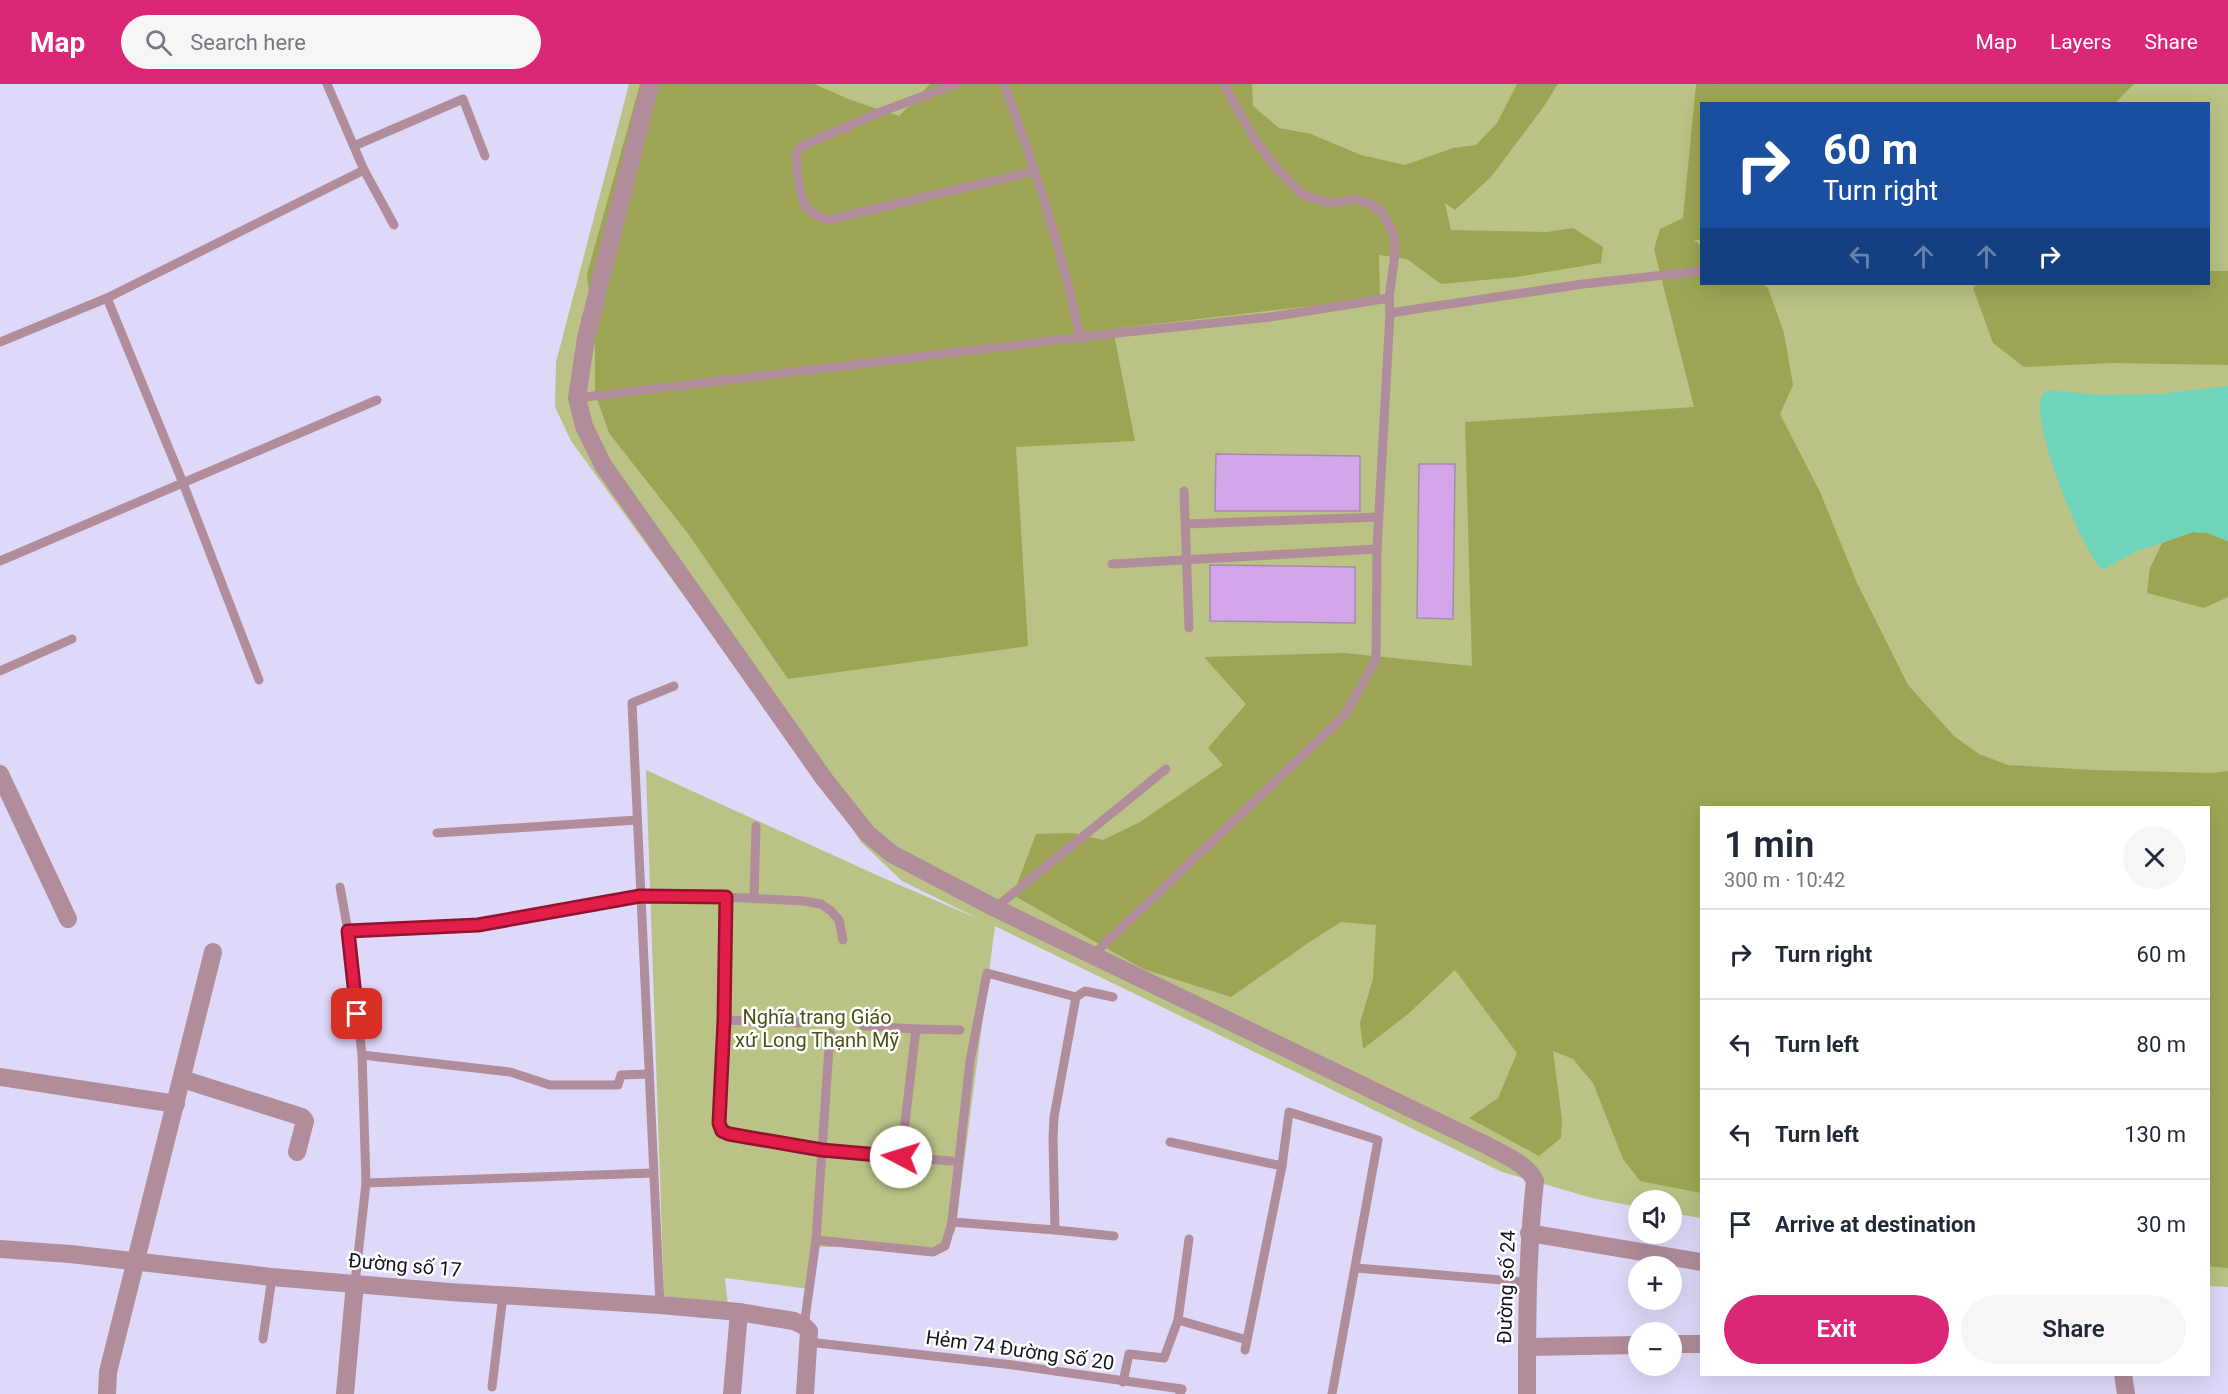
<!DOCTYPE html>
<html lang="en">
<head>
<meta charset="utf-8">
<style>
  body { margin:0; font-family:Roboto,sans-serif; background:#f6f6f7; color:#1f2937; height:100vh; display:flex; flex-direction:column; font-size:22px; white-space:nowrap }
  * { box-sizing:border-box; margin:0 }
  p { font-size:20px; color:#747a83 }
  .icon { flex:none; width:33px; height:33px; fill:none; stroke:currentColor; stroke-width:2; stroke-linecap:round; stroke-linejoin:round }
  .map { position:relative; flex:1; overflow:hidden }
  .sheet { position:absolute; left:1700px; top:722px; width:510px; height:570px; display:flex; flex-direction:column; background:#fff; border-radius:0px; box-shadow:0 6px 24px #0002 }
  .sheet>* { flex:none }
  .banner { position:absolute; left:1700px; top:18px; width:510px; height:183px; border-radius:0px; box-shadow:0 6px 24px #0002; background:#1a4fa0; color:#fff; overflow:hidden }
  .buttons { position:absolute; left:1628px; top:1106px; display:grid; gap:12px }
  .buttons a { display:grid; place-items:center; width:54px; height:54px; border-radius:50%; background:#fff; box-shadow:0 6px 24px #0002; font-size:30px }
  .pin { position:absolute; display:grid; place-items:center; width:51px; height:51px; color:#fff; margin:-26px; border-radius:12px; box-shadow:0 3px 9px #0006 }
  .me { position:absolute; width:66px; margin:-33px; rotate:275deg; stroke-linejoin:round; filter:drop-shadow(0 0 4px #0008) }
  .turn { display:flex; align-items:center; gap:21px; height:126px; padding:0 24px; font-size:27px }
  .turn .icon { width:78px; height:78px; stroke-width:2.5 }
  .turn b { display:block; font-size:42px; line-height:51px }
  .lanes { display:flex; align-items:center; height:57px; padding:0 24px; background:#0003; justify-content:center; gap:30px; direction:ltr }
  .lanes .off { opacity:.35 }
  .round { display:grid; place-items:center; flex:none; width:63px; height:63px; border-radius:32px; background:#f6f6f7 }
  .overview { display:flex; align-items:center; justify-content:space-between; height:102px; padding:0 24px }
  h1 { font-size:36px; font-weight:600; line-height:45px }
  .action { display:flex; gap:12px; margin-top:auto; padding:12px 24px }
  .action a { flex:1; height:69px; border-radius:36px; background:#db2777; color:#fff; font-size:24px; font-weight:600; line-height:69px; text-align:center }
  .action a+a { background:#f6f6f7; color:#1f2937 }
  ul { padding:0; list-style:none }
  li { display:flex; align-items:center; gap:18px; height:90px; padding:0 24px; border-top:2px solid #e0e1e3 }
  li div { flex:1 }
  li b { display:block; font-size:22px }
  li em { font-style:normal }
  header { display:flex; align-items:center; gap:36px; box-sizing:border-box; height:84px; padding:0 30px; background:#db2777; color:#fff }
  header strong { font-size:28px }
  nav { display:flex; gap:33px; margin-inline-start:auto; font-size:21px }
  .search { width:420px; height:54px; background:#f6f6f7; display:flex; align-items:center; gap:15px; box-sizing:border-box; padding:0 21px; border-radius:33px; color:#747a83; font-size:22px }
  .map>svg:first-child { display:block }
</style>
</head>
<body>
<header>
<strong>Map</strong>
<div class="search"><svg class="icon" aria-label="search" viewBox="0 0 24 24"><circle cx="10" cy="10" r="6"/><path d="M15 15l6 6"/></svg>Search here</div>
<nav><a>Map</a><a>Layers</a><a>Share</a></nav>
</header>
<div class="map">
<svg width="2228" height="1310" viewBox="0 0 2228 1310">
  <rect width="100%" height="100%" fill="#dfd9f9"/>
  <path fill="#bac285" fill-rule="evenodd" d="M629,0H2228V1203L2208,1202V723H1701V1134L1671,1129V1116H1638V1123L1592,1114L1502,1088L995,842L955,1147L942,1163H812L809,1205L725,1194L728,1222L664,1212L646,686L881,793L979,835L902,797L861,758L825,705L571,357L555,323L556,278ZM1701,20H2208V200H1701Z"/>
  <g fill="#9da555">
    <path d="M640,0H814L851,16L899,32L930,0H1252L1253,22L1279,44L1311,50L1361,71L1405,81L1453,64L1476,61L1497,39L1517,0H1558L1542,25L1491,93L1455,126L1445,119L1451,146L1547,148L1573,144L1603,163L1601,179L1517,193L1441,200L1407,175L1379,171L1380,214L1113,245L1135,357L1016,363L1028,562L788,595L689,451L609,349L595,309V264L587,190Z"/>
    <path d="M1696,0H2134L2114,20H1701V156H1694L1701,161V200H1761L1768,204L1784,249L1793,301L1780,330L1820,408L1857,499L1908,601L1954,652L1979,670L2008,681L2094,686L2212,689L2228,687V1184L2208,1182V723H1701V1109L1640,1097L1623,1075L1593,999L1573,975L1553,967L1562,1035L1561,1054L1539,1072L1469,1034L1498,1014L1517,969L1455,886L1408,930L1363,965L1360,939L1373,895L1376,841L1341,838L1311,857L1231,913L1143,885L1013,811L1036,750L1073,749L1103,756L1140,738L1223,681L1208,664L1246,620L1204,573L1344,569L1472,582L1465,338L1694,323L1654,165L1660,145L1683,134Z"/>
    <path d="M2208,187H2228V281L2112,279L2024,283L1993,259L1973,204L1977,200H2208Z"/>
    <path d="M2193,448L2207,449L2228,457V513L2204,524L2147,509L2150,484L2162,459Z"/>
  </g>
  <path fill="#6ed5ba" d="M2228,302V457L2207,449L2193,448L2137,467L2102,486C2081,465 2031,340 2041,313C2042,310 2045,308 2047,306L2102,311L2161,310Z"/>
  <g fill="#d3a6e9" stroke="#a28cad" stroke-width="1.5">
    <path d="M1216,370L1360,372V427H1215Z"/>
    <path d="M1419,380H1455L1453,535L1417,534Z"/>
    <path d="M1210,481L1355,483V539L1210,537Z"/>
  </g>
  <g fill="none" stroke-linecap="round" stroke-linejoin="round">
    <g stroke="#b18c9a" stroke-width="9">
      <path d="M956,0L883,27L802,62L796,70C797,84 798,112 807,124C812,130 821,133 828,136L1035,87"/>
      <path d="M1004,0C1034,83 1063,168 1080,254"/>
      <path d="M354,62L463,15L485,72"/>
      <path d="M364,86L394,141"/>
      <path d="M107,214L183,399L259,596"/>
      <path d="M1390,229L1583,200L1701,187"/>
      <path d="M0,258L107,214L364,86L327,0"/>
      <path d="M577,314L1108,250L1270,233L1389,214"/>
      <path d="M1184,407L1189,544"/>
      <path d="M1186,440L1378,433"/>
      <path d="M0,477L377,316"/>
      <path d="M1112,480L1377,465"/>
      <path d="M0,587L72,555"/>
      <path d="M437,749L637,736"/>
      <path d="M340,803L348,847L362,971L366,1099L355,1199"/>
      <path d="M726,813L804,817L821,820L831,827L839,836L843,856"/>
      <path d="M754,814L756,742"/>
      <path d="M995,824L1166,685"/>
      <path d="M348,847L478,841L640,812L726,813L724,936L719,1039L722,1047L729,1050L822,1066L951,1077"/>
      <path d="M1093,871L1344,632L1376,576L1377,465L1390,229L1389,214L1395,170L1394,151L1382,128L1372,121L1356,115L1330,119L1303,111L1276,84L1253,53L1224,0"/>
      <path d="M724,936L799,939"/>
      <path d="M863,942L916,945"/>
      <path d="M362,971L510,988L550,1001H618L621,991L649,990"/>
      <path d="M1170,1058L1282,1082"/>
      <path d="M901,1073L916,945L960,946"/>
      <path d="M366,1099L653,1089"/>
      <path d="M952,1138L1055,1146L1114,1152"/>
      <path d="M1055,1146L1053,1054L1054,1033L1076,913"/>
      <path d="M816,1156L933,1168L945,1162L952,1138L970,977L987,889L1076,913L1085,907L1113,913"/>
      <path d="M1356,1184L1527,1198"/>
      <path d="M660,1221L632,619L674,602"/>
      <path d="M1178,1236L1189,1155"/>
      <path d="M804,1242L816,1156L830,949"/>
      <path d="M263,1255L272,1193"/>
      <path d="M808,1258L1013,1281L1182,1305L1180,1310"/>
      <path d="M1245,1266L1282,1082L1289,1028L1378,1056L1332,1310"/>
      <path d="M1123,1298L1129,1270L1164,1274L1178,1236L1247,1256"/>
      <path d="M492,1303L503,1211"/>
    </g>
    <g stroke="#b18c9a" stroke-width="18">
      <path d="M651,0L643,28L586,254L577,314L584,342L603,381L825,696L868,750L892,770L995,824L1486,1061C1502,1070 1528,1080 1535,1097C1527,1168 1527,1239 1527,1310"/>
      <path d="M0,690L68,835"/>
      <path d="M0,993L176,1020"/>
      <path d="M182,995L302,1033L305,1037L297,1068"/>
      <path d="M1529,1149L1701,1178"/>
      <path d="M0,1165L70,1170L272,1193L450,1208L660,1221L739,1228L794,1237L804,1242L809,1247L805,1310"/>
      <path d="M1671,1260H1701"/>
      <path d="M1527,1263L1638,1261"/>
      <path d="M2123,1290L2126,1310"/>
      <path d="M107,1310L108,1288L213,868"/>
      <path d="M345,1310L355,1199"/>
      <path d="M732,1310L739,1228"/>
    </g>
  </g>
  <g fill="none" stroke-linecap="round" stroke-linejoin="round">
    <g stroke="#92132f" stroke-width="15">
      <path id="route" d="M357,930L348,847L478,841L640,812L726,813L724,936L719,1039L722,1047L729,1050L822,1066L901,1073"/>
    </g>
    <use href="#route" stroke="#e11d48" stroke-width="10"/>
  </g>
  <g text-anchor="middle" stroke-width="5" stroke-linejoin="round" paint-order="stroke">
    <g font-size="20" fill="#4c5115" stroke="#fff">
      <text x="817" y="940">Nghĩa trang Giáo<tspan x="817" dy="23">xứ Long Thạnh Mỹ</tspan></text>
    </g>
    <g font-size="20" fill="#181522" stroke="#fff">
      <text transform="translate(405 1181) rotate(5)" y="7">Đường số 17</text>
      <text transform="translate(1506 1203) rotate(-88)" y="7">Đường số 24</text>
      <text transform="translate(1020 1266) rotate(8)" y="7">Hẻm 74 Đường Số 20</text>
    </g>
  </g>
</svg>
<div class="buttons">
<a><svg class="icon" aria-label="sound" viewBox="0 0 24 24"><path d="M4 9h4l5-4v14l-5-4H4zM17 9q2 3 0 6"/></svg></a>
<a>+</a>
<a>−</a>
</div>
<div class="pin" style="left:357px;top:930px;background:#d93025"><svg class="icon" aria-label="arrive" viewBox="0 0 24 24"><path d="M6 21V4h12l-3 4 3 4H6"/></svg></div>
<svg class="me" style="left:901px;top:1073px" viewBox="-20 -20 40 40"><circle r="19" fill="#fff"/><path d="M0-13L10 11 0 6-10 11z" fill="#e11d48"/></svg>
<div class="banner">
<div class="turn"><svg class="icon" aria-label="right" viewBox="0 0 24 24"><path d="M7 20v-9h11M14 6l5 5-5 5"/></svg><div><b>60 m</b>Turn right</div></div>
<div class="lanes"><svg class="icon off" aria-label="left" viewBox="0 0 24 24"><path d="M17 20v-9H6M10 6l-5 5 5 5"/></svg><svg class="icon off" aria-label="ahead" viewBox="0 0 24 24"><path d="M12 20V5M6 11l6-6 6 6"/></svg><svg class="icon off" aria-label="ahead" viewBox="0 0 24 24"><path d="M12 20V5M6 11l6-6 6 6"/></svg><svg class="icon" aria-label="right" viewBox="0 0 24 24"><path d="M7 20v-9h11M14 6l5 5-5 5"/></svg></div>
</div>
<section class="sheet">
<div class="overview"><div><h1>1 min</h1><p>300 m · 10:42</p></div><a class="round"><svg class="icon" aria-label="close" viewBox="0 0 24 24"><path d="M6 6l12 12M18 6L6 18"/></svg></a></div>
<ul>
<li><svg class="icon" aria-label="right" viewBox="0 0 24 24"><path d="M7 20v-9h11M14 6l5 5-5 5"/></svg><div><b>Turn right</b></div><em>60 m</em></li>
<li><svg class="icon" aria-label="left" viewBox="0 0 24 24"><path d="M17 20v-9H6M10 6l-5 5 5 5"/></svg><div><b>Turn left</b></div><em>80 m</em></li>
<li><svg class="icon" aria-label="left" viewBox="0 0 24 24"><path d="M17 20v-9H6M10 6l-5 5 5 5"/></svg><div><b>Turn left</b></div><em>130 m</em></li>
<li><svg class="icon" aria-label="arrive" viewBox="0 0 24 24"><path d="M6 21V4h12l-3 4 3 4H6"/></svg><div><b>Arrive at destination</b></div><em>30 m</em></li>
</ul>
<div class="action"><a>Exit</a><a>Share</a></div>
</section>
</div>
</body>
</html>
